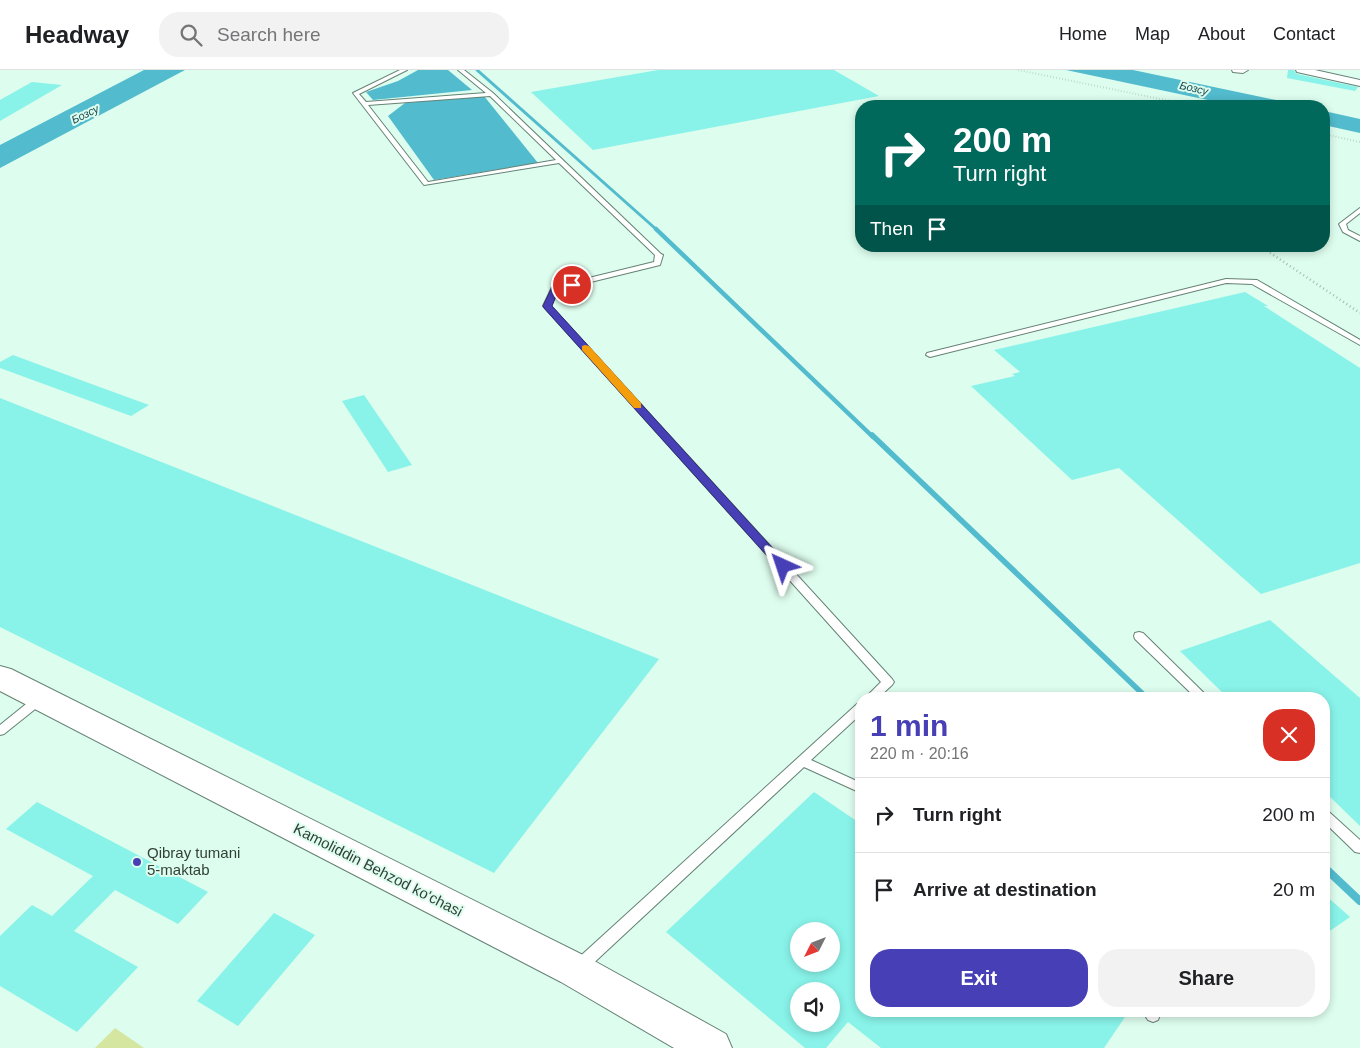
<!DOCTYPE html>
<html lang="en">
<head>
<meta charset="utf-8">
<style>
  body { margin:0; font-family:Helvetica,sans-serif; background:#f2f2f2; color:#202124; height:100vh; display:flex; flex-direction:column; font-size:19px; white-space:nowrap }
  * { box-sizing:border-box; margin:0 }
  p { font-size:16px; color:#757577 }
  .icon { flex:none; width:28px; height:28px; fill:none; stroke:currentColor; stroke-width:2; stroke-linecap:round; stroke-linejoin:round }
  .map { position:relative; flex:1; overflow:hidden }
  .drawer { position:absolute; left:855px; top:622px; width:475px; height:325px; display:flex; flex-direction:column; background:#fff; border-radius:20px; box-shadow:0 2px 8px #0003 }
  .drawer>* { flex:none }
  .guide { position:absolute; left:855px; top:30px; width:475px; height:152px; border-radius:20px; box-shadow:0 2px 8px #0003; background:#00695c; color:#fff; overflow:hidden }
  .needle { width:32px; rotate:228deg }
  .fabs { position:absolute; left:790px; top:852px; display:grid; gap:10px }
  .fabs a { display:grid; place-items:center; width:50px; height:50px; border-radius:50%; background:#fff; box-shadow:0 2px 8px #0003; font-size:25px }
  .pin { position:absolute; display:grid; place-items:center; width:42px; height:42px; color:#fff; margin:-21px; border:2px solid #fff; border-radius:50%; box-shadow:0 1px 5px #0007 }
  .me { position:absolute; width:55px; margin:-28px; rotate:318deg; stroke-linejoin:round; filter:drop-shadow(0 0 4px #0008) }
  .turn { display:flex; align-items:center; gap:18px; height:105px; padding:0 15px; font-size:22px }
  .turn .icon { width:65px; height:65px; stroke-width:2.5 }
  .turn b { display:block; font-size:35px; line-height:42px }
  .then { display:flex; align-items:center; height:48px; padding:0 15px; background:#0003; gap:10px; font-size:19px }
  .round { display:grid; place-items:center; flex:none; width:52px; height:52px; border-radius:20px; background:#f2f2f2 }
  .summary { display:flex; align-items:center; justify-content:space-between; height:85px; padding:0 15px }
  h1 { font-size:30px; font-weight:700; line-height:38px; color:#473fb5 }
  .action { display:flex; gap:10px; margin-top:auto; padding:10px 15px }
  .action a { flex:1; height:58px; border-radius:20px; background:#473fb5; color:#fff; font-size:20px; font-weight:700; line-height:58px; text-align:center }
  .action a+a { background:#f2f2f2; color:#202124 }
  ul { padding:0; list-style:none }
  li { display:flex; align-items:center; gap:15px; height:75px; padding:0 15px; border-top:1px solid #e0e0e0 }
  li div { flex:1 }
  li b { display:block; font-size:19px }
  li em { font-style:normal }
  header { display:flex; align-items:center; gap:30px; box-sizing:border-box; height:70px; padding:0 25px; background:#fff; border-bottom:1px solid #e0e0e0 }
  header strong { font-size:24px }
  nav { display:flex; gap:28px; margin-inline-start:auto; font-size:18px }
  .search { width:350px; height:45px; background:#f2f2f2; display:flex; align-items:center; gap:12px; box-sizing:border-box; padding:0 18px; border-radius:20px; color:#757577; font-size:19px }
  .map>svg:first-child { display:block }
</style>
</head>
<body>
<header>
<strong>Headway</strong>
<div class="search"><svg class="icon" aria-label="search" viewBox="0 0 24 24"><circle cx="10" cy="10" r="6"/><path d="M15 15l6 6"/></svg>Search here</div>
<nav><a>Home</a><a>Map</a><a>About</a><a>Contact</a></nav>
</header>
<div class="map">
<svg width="1360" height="978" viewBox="0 0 1360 978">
  <rect width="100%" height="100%" fill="#ddfdee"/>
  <path fill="#d5e6a0" d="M115,958L144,978H95Z"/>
  <g fill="#52bbcd">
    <path d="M144,0H185L0,98V75Z"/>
    <path d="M418,0H448L472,20L373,30L366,22L398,11Z"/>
    <path d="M1066,0H1133L1304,36H1236Z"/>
    <path d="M484,26L538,93L434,110L388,46L405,33Z"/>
    <path d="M1324,41L1360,49V63L1324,55Z"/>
  </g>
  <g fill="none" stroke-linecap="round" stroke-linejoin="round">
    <path stroke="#52bbcd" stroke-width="3" d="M477,0L657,160"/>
    <path stroke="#52bbcd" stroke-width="4.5" d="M656,159L873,367"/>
    <path stroke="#52bbcd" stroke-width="5.5" d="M872,365L1148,629"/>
    <path stroke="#52bbcd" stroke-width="8" d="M1324,797L1360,831"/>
  </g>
  <g fill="#89f3e9" fill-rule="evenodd">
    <path d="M658,0H834L879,26L593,80L531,22Z"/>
    <path d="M1288,0H1294L1297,4L1358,17L1355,21L1287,8Z"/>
    <path d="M32,12L62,15L0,51V30Z"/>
    <path d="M1245,222L1268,236H1264L1360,298V493L1261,524L1119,398L1072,410L971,316L1015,306L1012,304L1020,302L994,280Z"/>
    <path d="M13,285L86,312L149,335L131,346L0,298V292Z"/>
    <path d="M364,325L412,395L388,402L342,331Z"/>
    <path d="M0,328L659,589L494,803L0,557Z"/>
    <path d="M1270,550L1360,628V756L1324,721V629H1229L1180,581Z"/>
    <path d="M814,722L861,754V941H1129L1104,978H881L848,952L826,978H805L666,862ZM799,861H831V894H799ZM799,921H831V954H799Z"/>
    <path d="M37,732L208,822L178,854L115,820L74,861L138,897L77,962L0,916V866L32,835L52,846L93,806L6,759Z"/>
    <path d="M1324,824L1350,847L1324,865Z"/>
    <path d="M274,843L315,865L238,956L197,931Z"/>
  </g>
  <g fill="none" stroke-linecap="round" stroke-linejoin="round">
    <g stroke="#658275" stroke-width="2">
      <g id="lane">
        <path d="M400,0H407L359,24L366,32L486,23L458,0H464L493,23L661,184L663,185L660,195L558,220L551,236L892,609L894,612L892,615L877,629H864L881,612L543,236L552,217L654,192L655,185L559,93L424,115L353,23ZM490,26L556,90L428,112L368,35Z"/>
        <path d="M1360,138V143L1346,154L1348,160L1360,166V171L1343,162L1339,154Z"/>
        <path d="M1226,209L1257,210L1360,270V275L1252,214L1226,213L930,287L926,285L927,283Z"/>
        <path d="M1139,562L1143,563L1210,629H1197L1135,569L1134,566L1135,563Z"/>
        <path d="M40,625L44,626L46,629L44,632L4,664L0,665V655L36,626Z"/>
        <path d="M861,633V644L811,690L861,713V723L804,697L585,901L580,902L575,901L573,896L575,891L857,634Z"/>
        <path d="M1324,740L1328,741L1360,770V783L1355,782L1324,752Z"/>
        <path d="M1142,941H1159L1160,945L1158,950L1153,952L1148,950Z"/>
      </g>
    </g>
    <g stroke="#658275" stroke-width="2">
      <g id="street">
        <path d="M1232,0H1248L1243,3L1233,2Z"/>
        <path d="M1296,0H1315L1360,10V16L1297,2Z"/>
      </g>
    </g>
    <g stroke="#658275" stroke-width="2">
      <path id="secondary" d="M0,596L11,599L589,888L726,964L732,978H674L561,912L0,621Z"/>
    </g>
    <g stroke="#a5beb2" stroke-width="2" stroke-dasharray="0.5 2.5" stroke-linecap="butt">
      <path d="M1018,0L1195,36"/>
      <path d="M893,32L906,36"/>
      <path d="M1324,64L1360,72"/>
    </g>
    <path stroke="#a5beb2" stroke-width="2.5" stroke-dasharray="1 3" stroke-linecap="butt" d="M1260,176L1360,243"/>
    <use href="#lane" fill="#fff" fill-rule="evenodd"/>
    <use href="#street" fill="#fff" fill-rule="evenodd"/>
    <use href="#secondary" fill="#fff" fill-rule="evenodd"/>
  </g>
  <path fill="#473fb5" stroke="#2e2976" d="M572,212L576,215L575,216L558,221L552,236L787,494L789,496L787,499H779L544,238L543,236L552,217Z"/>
  <path fill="#f59e0b" d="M585,275L589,276L641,333V338H634L582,280V276Z"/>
  <circle fill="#473fb5" stroke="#ddfdee" stroke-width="2" cx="137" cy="792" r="5"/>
  <g text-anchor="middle" stroke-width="4" stroke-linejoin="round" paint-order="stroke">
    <g font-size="11" font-style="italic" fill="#1a4851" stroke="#ddfdee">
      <text transform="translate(1194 18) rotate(13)" y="4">Бозсу</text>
      <text transform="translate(85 44) rotate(-26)" y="4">Бозсу</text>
    </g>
    <g font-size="15" fill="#33403a" stroke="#ddfdee" text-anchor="start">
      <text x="147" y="788">Qibray tumani<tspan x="147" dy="17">5-maktab</tspan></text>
    </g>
    <g font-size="15" fill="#33403a" stroke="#ddfdee">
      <text transform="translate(378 800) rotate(27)" y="5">Kamoliddin Behzod ko'chasi</text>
    </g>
  </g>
</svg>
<div class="fabs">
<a><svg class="needle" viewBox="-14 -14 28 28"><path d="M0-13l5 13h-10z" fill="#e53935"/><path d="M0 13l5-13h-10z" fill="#757577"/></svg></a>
<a><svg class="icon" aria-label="sound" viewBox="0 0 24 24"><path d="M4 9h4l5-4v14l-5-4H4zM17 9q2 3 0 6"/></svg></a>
</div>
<div class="pin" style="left:572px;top:215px;background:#d93025"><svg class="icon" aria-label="arrive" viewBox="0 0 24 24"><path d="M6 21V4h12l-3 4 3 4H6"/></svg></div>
<svg class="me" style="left:783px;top:496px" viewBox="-20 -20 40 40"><path d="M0-17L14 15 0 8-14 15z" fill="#473fb5" stroke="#fff" stroke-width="4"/></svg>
<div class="guide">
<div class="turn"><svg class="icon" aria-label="right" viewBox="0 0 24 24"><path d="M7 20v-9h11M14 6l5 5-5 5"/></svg><div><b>200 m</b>Turn right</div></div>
<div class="then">Then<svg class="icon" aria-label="arrive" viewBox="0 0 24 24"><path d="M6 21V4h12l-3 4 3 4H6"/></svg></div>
</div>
<section class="drawer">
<div class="summary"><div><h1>1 min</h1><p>220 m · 20:16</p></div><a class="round" style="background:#d93025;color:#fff"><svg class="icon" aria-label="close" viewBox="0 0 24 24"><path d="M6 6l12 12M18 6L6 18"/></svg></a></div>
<ul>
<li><svg class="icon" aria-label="right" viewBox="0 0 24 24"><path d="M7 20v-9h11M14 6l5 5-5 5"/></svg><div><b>Turn right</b></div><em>200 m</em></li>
<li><svg class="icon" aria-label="arrive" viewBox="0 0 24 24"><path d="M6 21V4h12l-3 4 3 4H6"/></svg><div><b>Arrive at destination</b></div><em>20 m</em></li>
</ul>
<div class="action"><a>Exit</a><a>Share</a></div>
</section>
</div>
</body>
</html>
